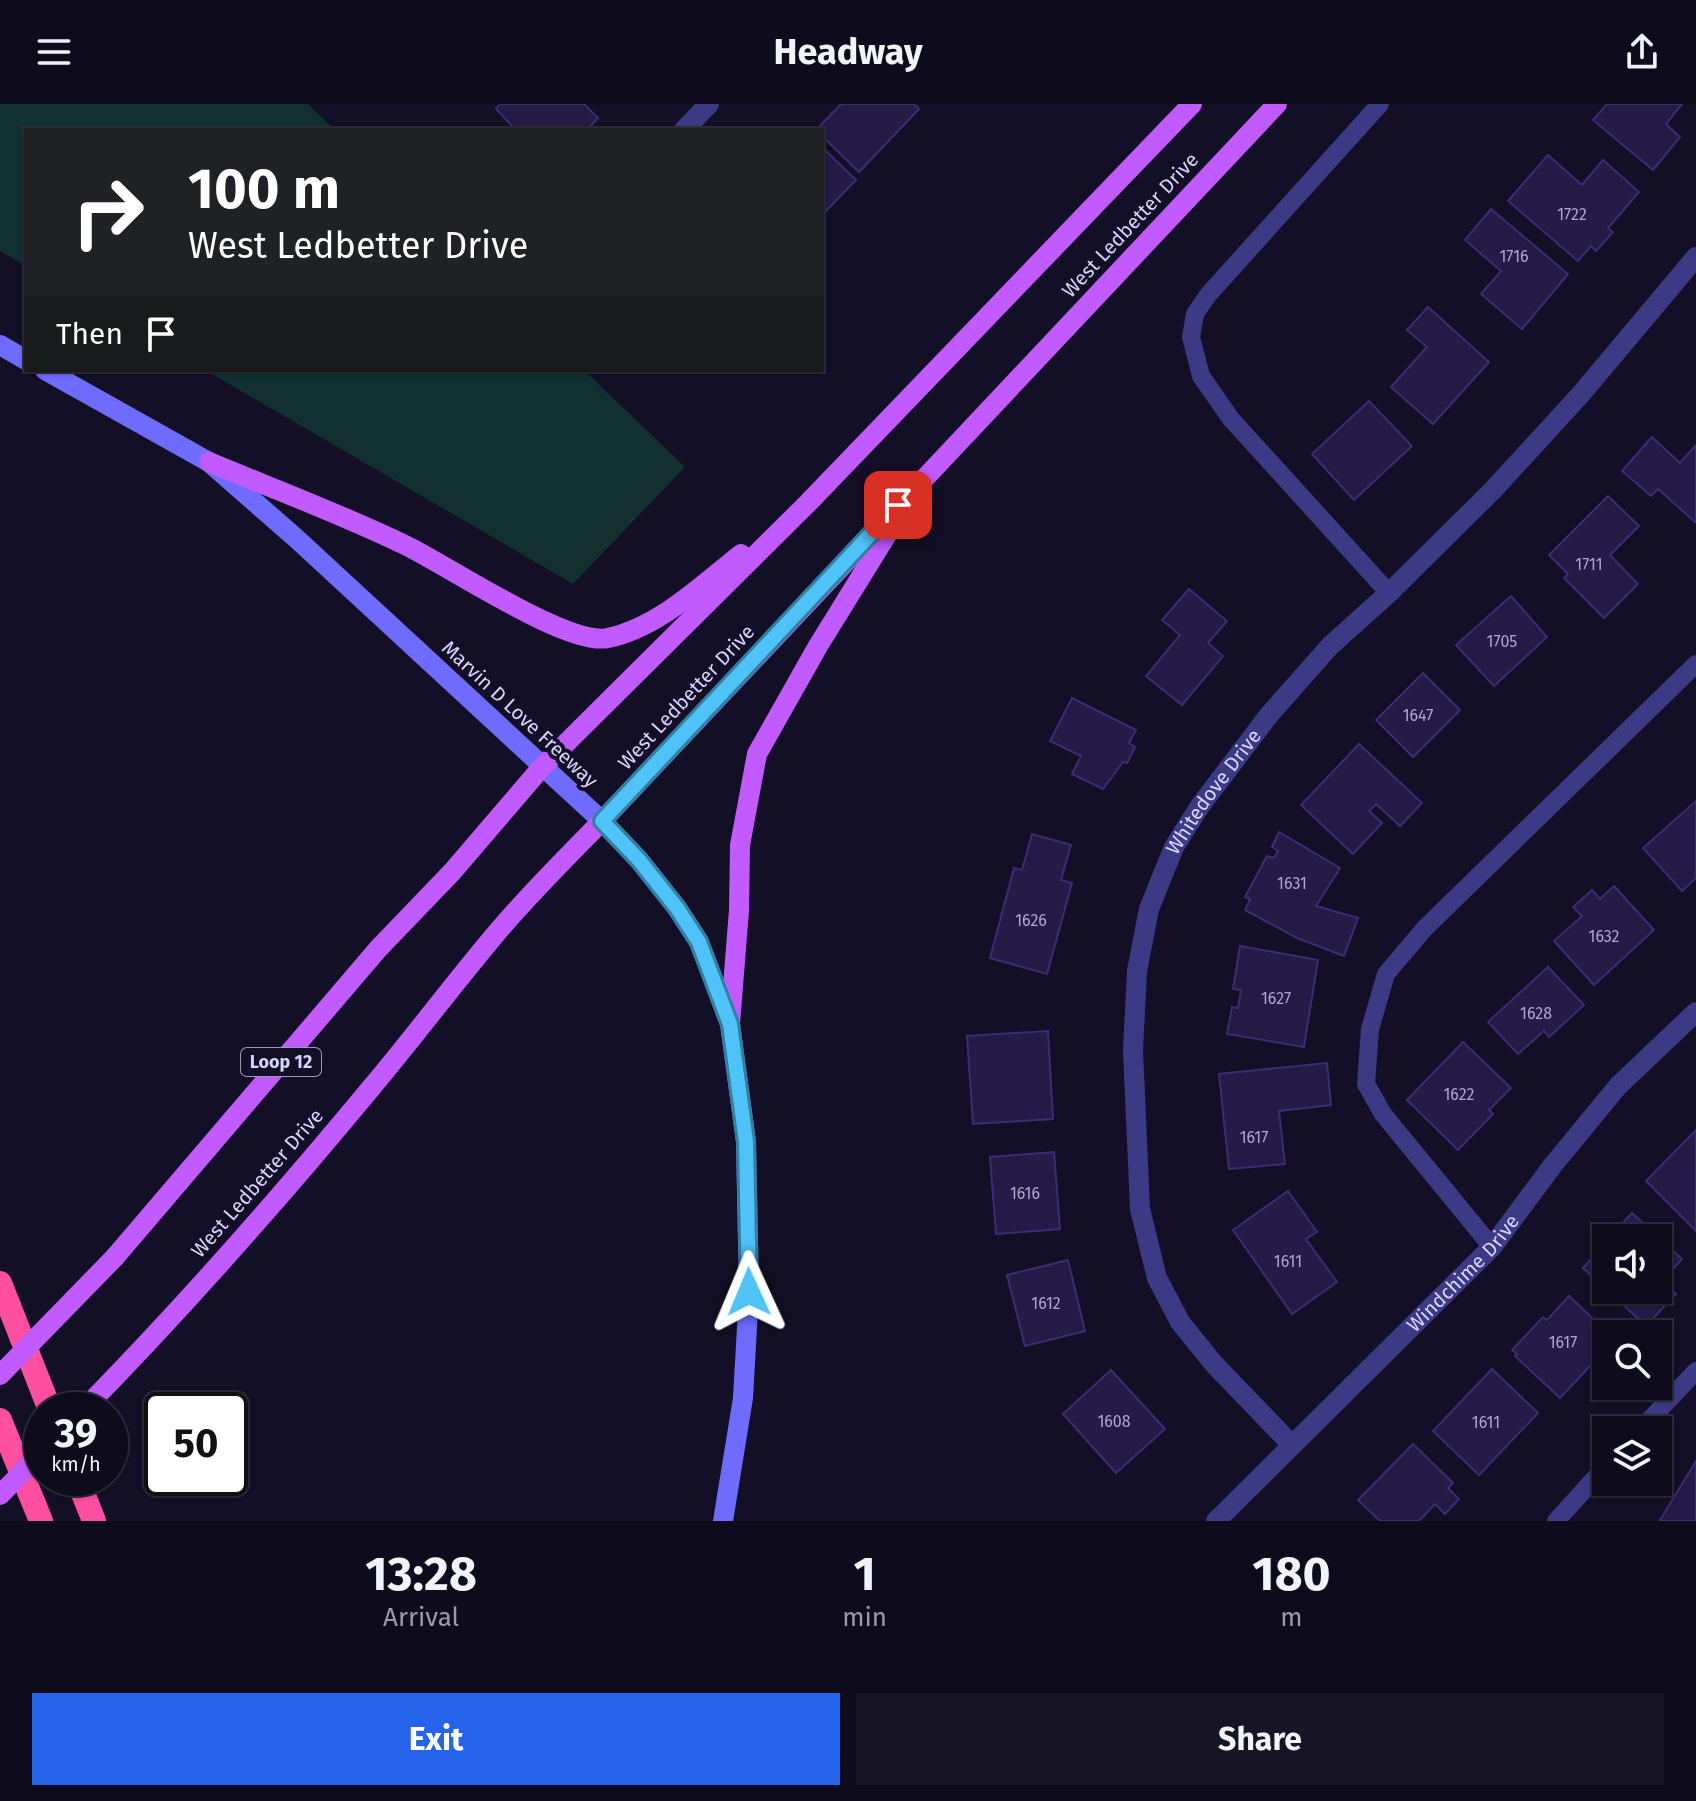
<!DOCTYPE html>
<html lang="en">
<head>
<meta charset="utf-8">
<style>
  body { margin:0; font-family:"Fira Sans",sans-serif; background:#171425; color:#f1f3f6; height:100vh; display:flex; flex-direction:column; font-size:30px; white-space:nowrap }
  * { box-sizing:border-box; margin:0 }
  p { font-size:26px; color:#9b9ba3 }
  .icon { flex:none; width:44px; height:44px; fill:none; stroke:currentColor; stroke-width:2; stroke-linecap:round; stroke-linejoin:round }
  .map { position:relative; height:1417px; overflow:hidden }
  .sheet { display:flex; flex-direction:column; background:#0e0b1c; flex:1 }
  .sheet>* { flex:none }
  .banner { position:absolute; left:24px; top:24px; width:800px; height:244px; border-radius:0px; box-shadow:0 2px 6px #0004,0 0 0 2px #2e2b3b; background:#202124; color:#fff; overflow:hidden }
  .tools { position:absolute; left:1592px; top:1120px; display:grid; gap:16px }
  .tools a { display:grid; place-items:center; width:80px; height:80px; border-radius:0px; background:#0e0b1c; box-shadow:0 2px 6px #0004,0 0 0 2px #2e2b3b; font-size:40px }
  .speed { position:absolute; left:24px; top:1288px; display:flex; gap:16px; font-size:40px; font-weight:700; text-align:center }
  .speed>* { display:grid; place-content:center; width:104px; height:104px; border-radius:50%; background:#0e0b1c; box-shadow:0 2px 6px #0004,0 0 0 2px #2e2b3b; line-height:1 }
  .speed small { font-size:20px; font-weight:400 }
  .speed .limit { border:4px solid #111; border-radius:12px; background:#fff; color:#111 }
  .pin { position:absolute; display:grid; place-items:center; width:68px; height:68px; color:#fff; margin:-34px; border-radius:16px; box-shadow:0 4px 12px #0006 }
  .me { position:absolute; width:88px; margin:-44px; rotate:359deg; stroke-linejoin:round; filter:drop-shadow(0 0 6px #0008) }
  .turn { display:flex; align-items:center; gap:28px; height:168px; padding:0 32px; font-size:36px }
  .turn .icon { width:104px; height:104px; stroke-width:2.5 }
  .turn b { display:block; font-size:56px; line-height:68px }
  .then { display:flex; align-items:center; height:76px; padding:0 32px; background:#0003; gap:16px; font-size:30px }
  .eta { display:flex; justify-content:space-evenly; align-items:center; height:136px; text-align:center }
  .eta b { font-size:48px; font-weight:700; line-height:56px }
  .button { display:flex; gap:16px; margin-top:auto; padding:16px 32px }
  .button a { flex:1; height:92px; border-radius:0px; background:#2563eb; color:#fff; font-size:32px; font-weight:700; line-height:92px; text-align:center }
  .button a+a { background:#171425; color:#f1f3f6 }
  header { display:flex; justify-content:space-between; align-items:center; height:104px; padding:0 32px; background:#0e0b1c; font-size:36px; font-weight:700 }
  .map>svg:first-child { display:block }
</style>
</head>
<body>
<header><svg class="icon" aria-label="menu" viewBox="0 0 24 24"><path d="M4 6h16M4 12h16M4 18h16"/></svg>Headway<svg class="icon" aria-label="share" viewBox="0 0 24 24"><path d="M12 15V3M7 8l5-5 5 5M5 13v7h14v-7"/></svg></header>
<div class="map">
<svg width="1696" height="1417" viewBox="0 0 1696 1417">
  <rect width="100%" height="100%" fill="#130f26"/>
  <g fill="#12302f">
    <path d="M0,0H308L335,26H26V162L0,147Z"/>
    <path d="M205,266H584L685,363L573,480Z"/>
  </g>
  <g fill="#241b47" stroke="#3b2d73" stroke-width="2">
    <path d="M500,0H584L598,14L587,26H516L496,5Z"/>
    <path d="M841,0H914L919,5L859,68L822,32V26H816Z"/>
    <path d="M1607,0H1682L1666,20L1680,33L1653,66L1593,16Z"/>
    <path d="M822,43L856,76L822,111Z"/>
    <path d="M1548,51L1582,81L1603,56L1639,88L1608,124L1613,128L1596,147L1591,142L1578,157L1508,97Z"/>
    <path d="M1491,105L1568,170L1522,225L1481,190L1501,167L1465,136Z"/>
    <path d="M1428,203L1489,258L1433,320L1391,283L1427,243L1407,226Z"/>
    <path d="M1369,297L1412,342L1354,396L1312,350Z"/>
    <path d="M1652,333L1680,359L1696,341V419L1658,385L1651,392L1622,367Z"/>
    <path d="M1608,392L1639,422L1610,451L1638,480L1604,514L1564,474L1568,470L1549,451Z"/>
    <path d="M1189,485L1227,517L1208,539L1223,552L1182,601L1146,572L1180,531L1162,516Z"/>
    <path d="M1511,492L1547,533L1494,582L1456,541Z"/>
    <path d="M1423,569L1460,606L1413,653L1376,616Z"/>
    <path d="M1072,594L1136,626L1129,639L1135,643L1127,659L1123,658L1103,685L1072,670L1081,652L1050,637Z"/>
    <path d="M1359,640L1422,699L1400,722L1376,700L1369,707L1382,719L1353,750L1301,701Z"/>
    <path d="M1696,697V774L1682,787L1643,744Z"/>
    <path d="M1279,728L1340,764L1316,802L1358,814L1344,852L1297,834L1245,806L1250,795L1245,793L1267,752L1274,754L1278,747L1272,743Z"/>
    <path d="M1032,730L1071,741L1061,776L1072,779L1047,870L990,854L1014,764L1022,766Z"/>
    <path d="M1614,782L1654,826L1594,881L1554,837L1582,812L1573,803L1592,786L1600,795Z"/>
    <path d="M1240,842L1318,856L1304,943L1227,930L1232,903L1238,904L1241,886L1233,885Z"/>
    <path d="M1548,863L1584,901L1549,933L1544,927L1518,950L1488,918Z"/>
    <path d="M1048,927L1053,1015L973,1020L967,932Z"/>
    <path d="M1463,938L1511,984L1489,1006L1493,1010L1458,1046L1407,996Z"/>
    <path d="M1327,959L1331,1001L1279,1007L1285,1060L1229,1065L1219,970Z"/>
    <path d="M1696,1026V1127L1646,1077Z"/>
    <path d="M1054,1048L1060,1125L996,1130L990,1053Z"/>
    <path d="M1288,1087L1317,1128L1306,1135L1337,1178L1292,1210L1233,1126Z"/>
    <path d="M1632,1109L1682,1155L1662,1177L1676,1190L1646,1222L1607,1186H1658V1134H1618L1614,1128Z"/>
    <path d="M1600,1145L1605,1149L1606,1147V1185L1583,1164Z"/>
    <path d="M1068,1156L1085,1227L1025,1242L1007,1171Z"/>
    <path d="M1569,1192L1609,1230H1606V1245L1560,1294L1515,1252L1517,1250L1512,1246L1543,1213L1547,1216Z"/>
    <path d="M1492,1265L1538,1309L1479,1371L1433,1327Z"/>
    <path d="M1111,1266L1165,1325L1116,1369L1063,1310Z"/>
    <path d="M1413,1340L1453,1379L1448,1384L1459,1395L1445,1410L1435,1400L1419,1417H1380L1358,1396Z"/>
    <path d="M1696,1357V1417H1662L1660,1416Z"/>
  </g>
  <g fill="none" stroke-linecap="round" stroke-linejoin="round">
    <g stroke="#3d3a85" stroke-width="18">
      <path d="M1380,0L1208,191L1195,210L1191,233L1201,272L1231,315L1389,489"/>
      <path d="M1492,1143L1383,1010L1366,980L1370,925L1386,870L1425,824L1696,560"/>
      <path d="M1640,1326L1696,1267"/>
      <path d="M1556,1417L1606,1362"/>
    </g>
    <g stroke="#3d3a85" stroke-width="20">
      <path d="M684,26L709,0"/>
      <path id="s1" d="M1291,1340L1214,1260L1180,1218L1157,1174L1140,1105L1133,946L1137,867L1149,805L1174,743L1200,702L1269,611L1330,542L1389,489L1493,386L1581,290L1696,153"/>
      <path id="s2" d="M1216,1417L1492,1143L1553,1061L1618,982L1696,908"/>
    </g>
    <g stroke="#6f6bff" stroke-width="20">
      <path d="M0,241L26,256"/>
      <path d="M45,266L209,358L298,436L602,717L639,756L677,804L699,838L730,920L746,1038L749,1188L743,1294L723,1417"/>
    </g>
    <g stroke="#c25bff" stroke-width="20">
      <path d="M209,358C274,385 341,410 405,441C447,461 568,543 608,534C659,523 702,481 741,450"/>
      <path d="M730,920L739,806L740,741L757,650L818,542L896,416"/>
      <path d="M115,1153L378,845L452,768L542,663L808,399L1192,0"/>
      <path d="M83,1306C184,1203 279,1095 371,984C413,934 452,882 494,832C527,792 565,755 602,717L1277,0"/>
    </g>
    <g stroke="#ff4fa3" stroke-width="24">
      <path d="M0,1179L50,1306"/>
      <path d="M0,1316L41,1417"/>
      <path d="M77,1374L94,1417"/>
    </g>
    <g stroke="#c25bff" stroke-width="20">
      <path d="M0,1271L115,1153"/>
      <path d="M0,1391L42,1348"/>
    </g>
  </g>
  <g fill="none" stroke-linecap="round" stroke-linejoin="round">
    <g stroke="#337fa1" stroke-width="20">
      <path id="route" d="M749,1188L746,1038L730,920L699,838L677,804L639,756L602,717L898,401"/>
    </g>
    <use href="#route" stroke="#4fc3f7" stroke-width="14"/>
  </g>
  <g text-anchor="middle" stroke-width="8" stroke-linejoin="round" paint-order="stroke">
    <g font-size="16" fill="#aca6d1">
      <text x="1572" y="116">1722</text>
      <text x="1514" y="158">1716</text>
      <text x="1589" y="466">1711</text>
      <text x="1502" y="543">1705</text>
      <text x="1418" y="617">1647</text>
      <text x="1292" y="785">1631</text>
      <text x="1031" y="822">1626</text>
      <text x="1604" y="838">1632</text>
      <text x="1276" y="900">1627</text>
      <text x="1536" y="915">1628</text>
      <text x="1459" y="996">1622</text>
      <text x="1254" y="1039">1617</text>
      <text x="1025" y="1095">1616</text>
      <text x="1288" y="1163">1611</text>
      <text x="1046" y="1205">1612</text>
      <text x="1563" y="1244">1617</text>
      <text x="1114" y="1323">1608</text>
      <text x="1486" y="1324">1611</text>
    </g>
    <rect fill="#130f26" stroke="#9e99be" stroke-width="2" x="241" y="944" width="80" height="28" rx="6"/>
    <g font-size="18" font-weight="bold" fill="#d9d4ff">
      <text x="281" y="964">Loop 12</text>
    </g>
    <g font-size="20" fill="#d9d4ff" stroke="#130f26">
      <text transform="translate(1130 121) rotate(-47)" y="7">West Ledbetter Drive</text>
      <text transform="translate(686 593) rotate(-47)" y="7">West Ledbetter Drive</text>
      <text transform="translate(520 610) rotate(43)" y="7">Marvin D Love Freeway</text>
      <text dy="7" stroke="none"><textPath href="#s1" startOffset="722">Whitedove Drive</textPath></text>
      <text transform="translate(257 1079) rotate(-49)" y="7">West Ledbetter Drive</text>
      <text dy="7" stroke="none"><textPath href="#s2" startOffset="350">Windchime Drive</textPath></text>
    </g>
  </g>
</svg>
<div class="tools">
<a><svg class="icon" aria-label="sound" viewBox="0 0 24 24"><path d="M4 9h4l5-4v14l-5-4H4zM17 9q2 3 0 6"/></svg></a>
<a><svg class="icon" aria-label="search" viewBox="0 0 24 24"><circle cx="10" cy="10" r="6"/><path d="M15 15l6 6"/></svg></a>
<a><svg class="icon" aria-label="layers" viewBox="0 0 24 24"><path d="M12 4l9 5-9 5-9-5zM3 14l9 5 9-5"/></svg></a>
</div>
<div class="speed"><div>39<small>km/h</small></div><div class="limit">50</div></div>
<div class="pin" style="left:898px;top:401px;background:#d93025"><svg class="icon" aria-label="arrive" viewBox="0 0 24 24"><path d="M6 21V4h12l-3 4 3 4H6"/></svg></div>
<svg class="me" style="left:749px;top:1188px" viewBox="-20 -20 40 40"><path d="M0-17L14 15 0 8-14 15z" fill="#4fc3f7" stroke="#fff" stroke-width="4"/></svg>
<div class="banner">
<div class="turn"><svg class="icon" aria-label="right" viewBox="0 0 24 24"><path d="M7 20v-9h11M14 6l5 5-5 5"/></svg><div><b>100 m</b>West Ledbetter Drive</div></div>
<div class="then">Then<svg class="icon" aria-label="arrive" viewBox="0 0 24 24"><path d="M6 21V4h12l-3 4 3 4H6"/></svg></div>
</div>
</div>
<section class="sheet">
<div class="eta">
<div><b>13:28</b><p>Arrival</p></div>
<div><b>1</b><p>min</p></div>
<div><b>180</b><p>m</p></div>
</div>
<div class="button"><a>Exit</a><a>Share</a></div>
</section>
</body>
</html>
